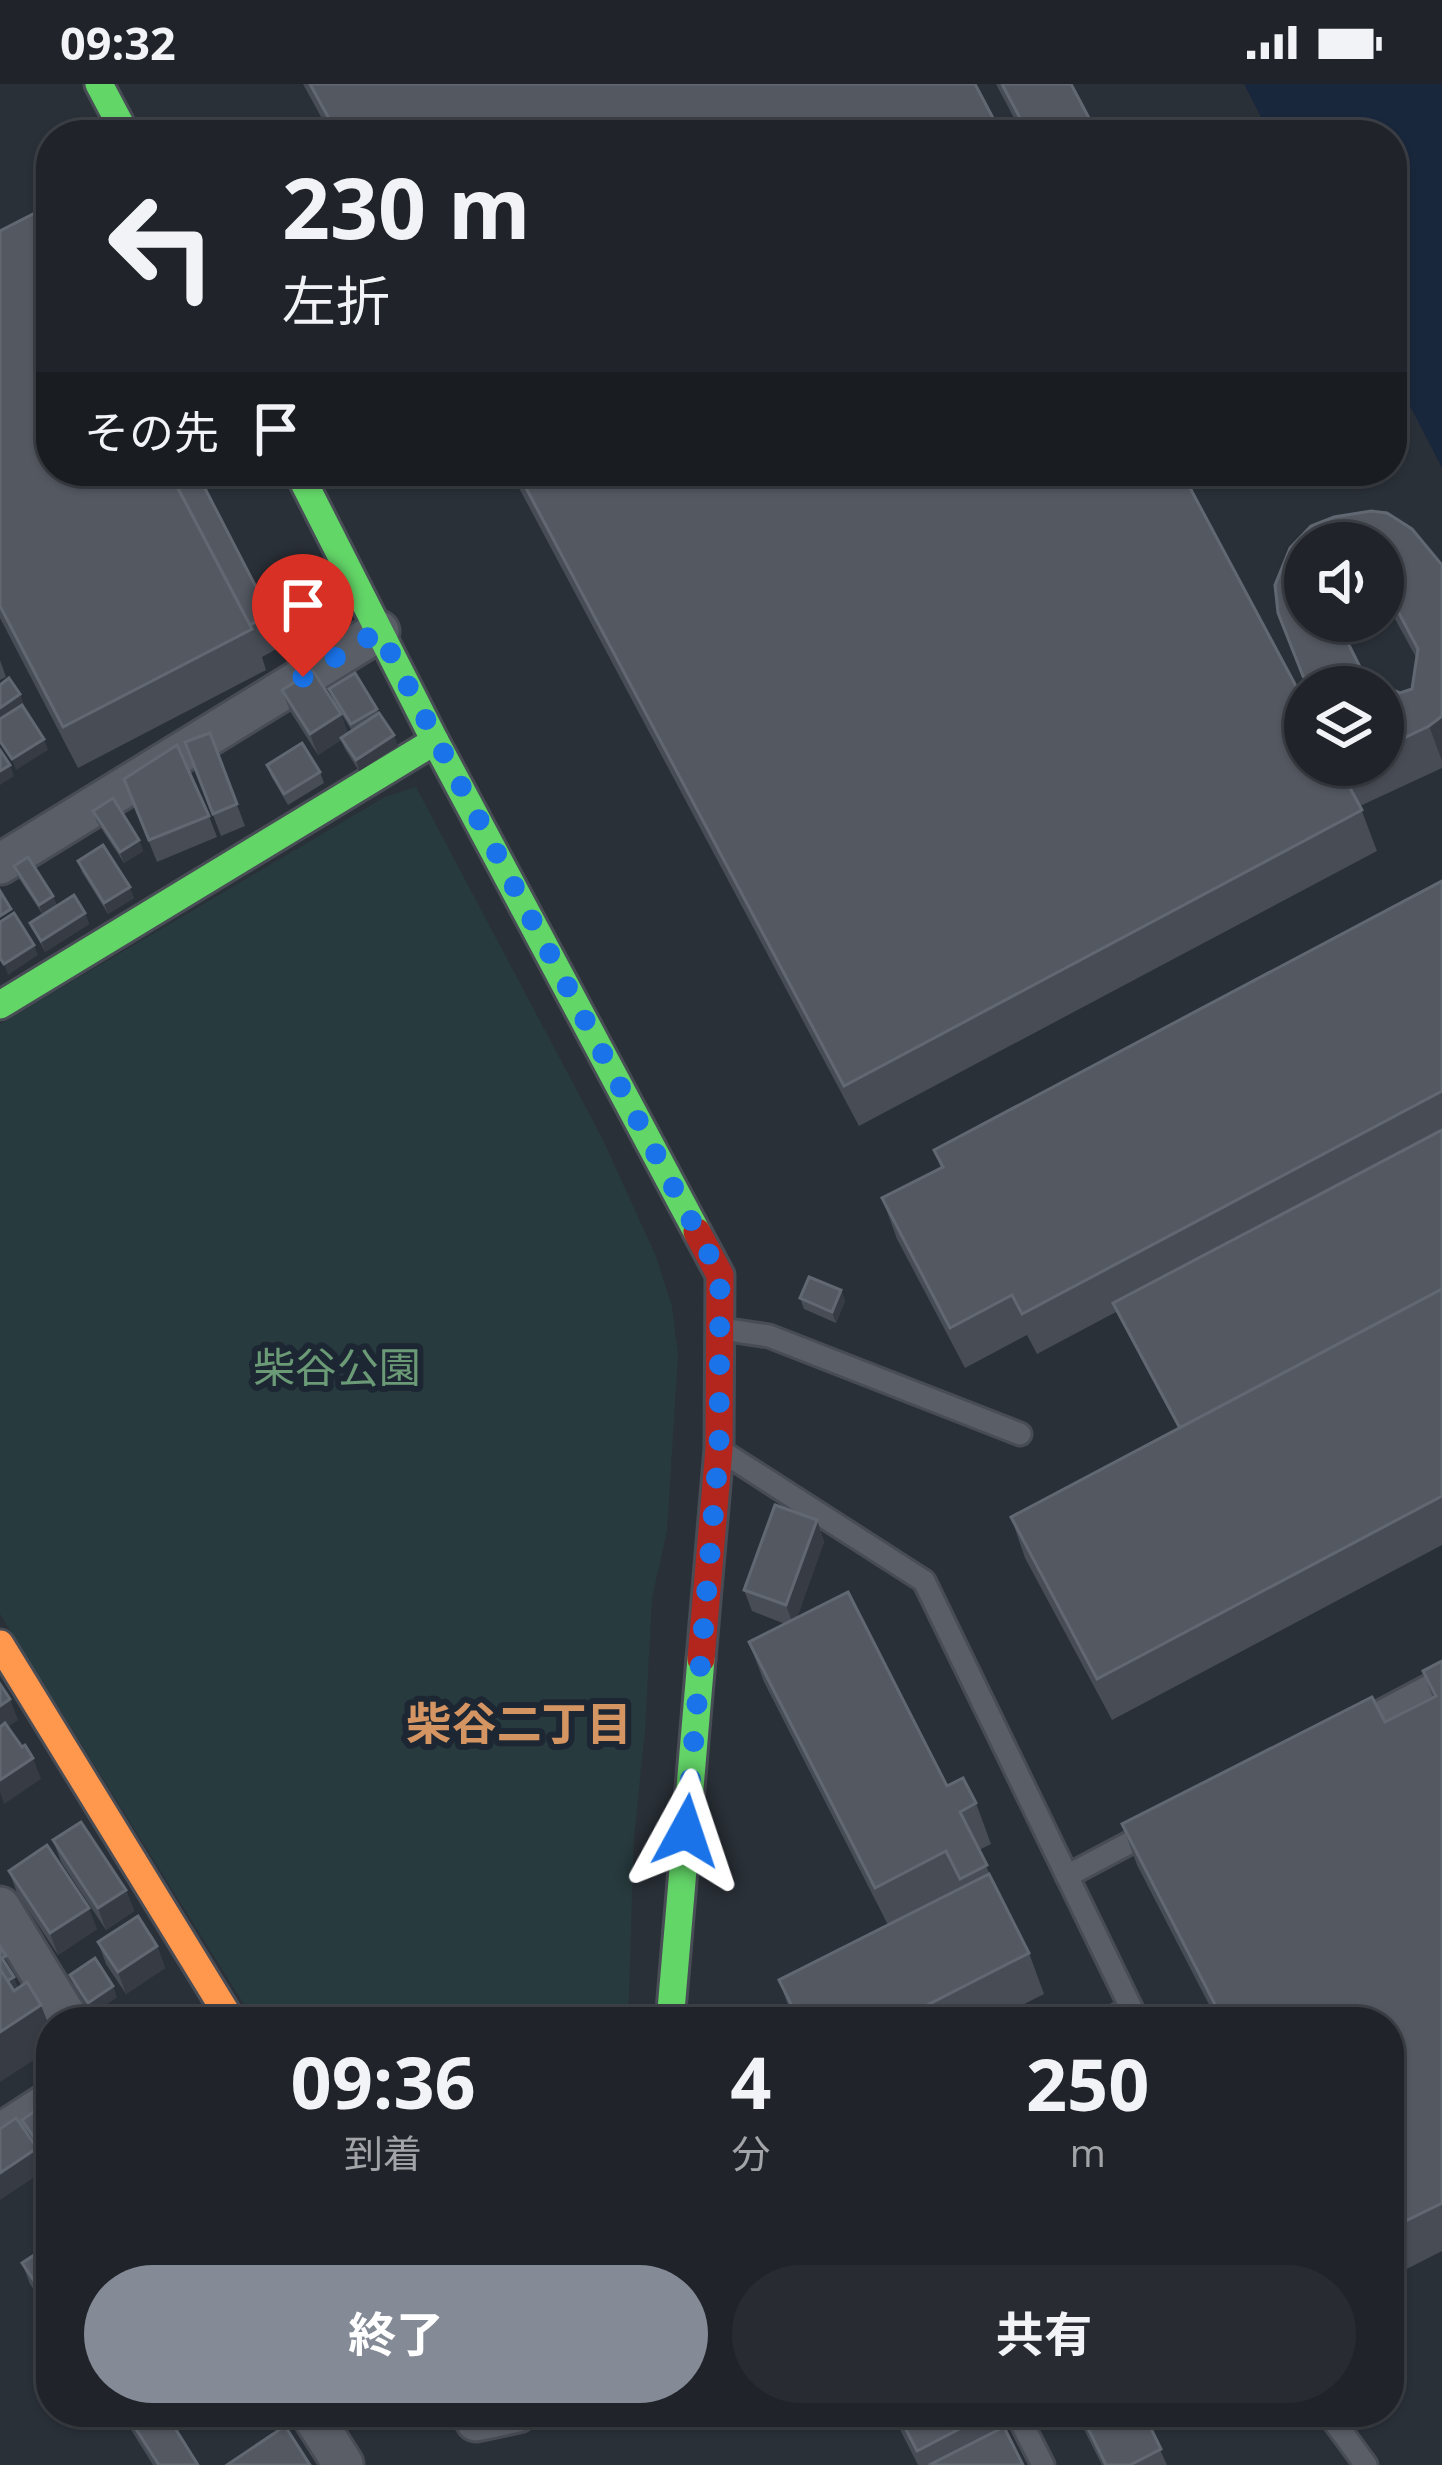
<!DOCTYPE html>
<html lang="ja">
<head>
<meta charset="utf-8">
<style>
  body { margin:0; font-family:"Open Sans","Noto Sans JP",sans-serif; background:#282c32; color:#f1f3f6; height:100vh; display:flex; flex-direction:column; font-size:45px; white-space:nowrap }
  * { box-sizing:border-box; margin:0 }
  p { font-size:39px; color:#a2a4a8 }
  .icon { flex:none; width:66px; height:66px; fill:none; stroke:currentColor; stroke-width:2; stroke-linecap:round; stroke-linejoin:round }
  .map { position:relative; flex:1; overflow:hidden }
  .panel { position:absolute; left:36px; top:1923px; width:1368px; height:420px; display:flex; flex-direction:column; background:#20242a; border-radius:48px; box-shadow:0 3px 9px #0004,0 0 0 3px #3d4147 }
  .panel>* { flex:none }
  .banner { position:absolute; left:36px; top:36px; width:1371px; height:366px; border-radius:48px; box-shadow:0 3px 9px #0004,0 0 0 3px #3d4147; background:#20242a; color:#f1f3f6; overflow:hidden }
  .controls { position:absolute; left:1284px; top:438px; display:grid; gap:24px }
  .controls a { display:grid; place-items:center; width:120px; height:120px; border-radius:50%; background:#20242a; box-shadow:0 3px 9px #0004,0 0 0 3px #3d4147; font-size:60px }
  .pin { position:absolute; display:grid; place-items:center; width:102px; height:102px; color:#fff; margin:-123px -51px; border-radius:50% 50% 50% 0; rotate:-45deg; box-shadow:0 0 12px #0007 }
  .pin .icon { rotate:45deg }
  .me { position:absolute; width:132px; margin:-66px; rotate:5deg; stroke-linejoin:round; filter:drop-shadow(0 0 9px #0008) }
  .turn { display:flex; align-items:center; gap:42px; height:252px; padding:0 48px; font-size:54px }
  .turn .icon { width:156px; height:156px; stroke-width:2.5 }
  .turn b { display:block; font-size:84px; line-height:102px }
  .then { display:flex; align-items:center; height:114px; padding:0 48px; background:#0003; gap:24px; font-size:45px }
  .eta { display:flex; justify-content:space-evenly; align-items:center; height:204px; text-align:center }
  .eta b { font-size:72px; font-weight:700; line-height:84px }
  .primary-button { display:flex; gap:24px; margin-top:auto; padding:24px 48px }
  .primary-button a { flex:1; height:138px; border-radius:72px; background:#848b96; color:#fff; font-size:48px; font-weight:700; line-height:138px; text-align:center }
  .primary-button a+a { background:#282c32; color:#f1f3f6 }
  .status { display:flex; justify-content:space-between; align-items:center; height:84px; padding:0 60px; background:#20242a; direction:ltr }
  .status svg { height:33px; fill:currentColor }
  .map>svg:first-child { display:block }
</style>
</head>
<body>
<div class="status"><b>09:32</b><svg viewBox="0 0 49 12"><path d="M0 12V9h3v3zM5 12V6h3v6zM10 12V3h3v9zM15 12V0h3v12zM26 1h20v11H26zM47 4h2v5h-2z"/></svg></div>
<div class="map">
<svg width="1442" height="2381" viewBox="0 0 1442 2381">
  <rect width="100%" height="100%" fill="#2a3038"/>
  <path fill="#273a3e" d="M416,703L602,1054L655,1170L672,1222L678,1271L667,1447L652,1514L645,1647L634,1753L628,1938H255L0,1530V940L385,713Z"/>
  <path fill="#19273c" d="M1244,0H1442V384L1392,287V51H1270Z"/>
  <g fill="none" stroke-linecap="round" stroke-linejoin="round">
    <g stroke="#484c55" stroke-width="27">
      <g id="lane">
        <path d="M722,1245L769,1252L1020,1350"/>
        <path d="M726,1370L924,1497L1138,1938"/>
        <path d="M1355,1641L1442,1595"/>
        <path d="M1067,1792L1152,1747"/>
        <path d="M1104,1938L1131,1924"/>
        <path d="M1016,2328L1043,2381"/>
        <path d="M1327,2328L1366,2381"/>
      </g>
    </g>
    <g stroke="#484c55" stroke-width="45">
      <g id="street">
        <path d="M0,780L379,547"/>
        <path d="M0,1823L70,1938"/>
        <path d="M0,2050L51,2017"/>
        <path d="M310,2328L343,2380"/>
        <path d="M471,2328L476,2337L518,2328"/>
      </g>
    </g>
    <g stroke="#484c55" stroke-width="33">
      <g id="fast">
        <path d="M99,0L126,51"/>
        <path d="M298,387L435,657L697,1148"/>
        <path d="M0,921L435,657"/>
        <path d="M670,1938L701,1575"/>
      </g>
    </g>
    <g stroke="#484c55" stroke-width="33">
      <path id="slow" d="M0,1560L232,1938"/>
    </g>
    <g stroke="#484c55" stroke-width="33">
      <path id="jam" d="M697,1148L720,1191L719,1365L701,1575"/>
    </g>
    <use href="#lane" stroke="#5a5e66" stroke-width="21"/>
    <use href="#street" stroke="#5a5e66" stroke-width="39"/>
    <use href="#fast" stroke="#63d668" stroke-width="27"/>
    <use href="#slow" stroke="#ff974d" stroke-width="27"/>
    <use href="#jam" stroke="#b3261e" stroke-width="27"/>
  </g>
  <g fill="#474c55" fill-rule="evenodd">
    <path d="M303,0H975L1002,51H331Z"/>
    <path d="M996,0H1071L1098,51H1023Z"/>
    <path d="M44,146L270,530L282,562L262,573L266,586L78,684L0,534V147Z"/>
    <path d="M510,387H1181L1305,619V681H1383V603H1306L1278,529L1275,501L1290,464L1311,442L1334,433L1371,427L1387,429L1412,445L1442,481V684L1360,722L1377,767L859,1042ZM1305,459H1383V528L1395,535L1417,575L1412,605L1400,609L1366,595L1346,556L1350,537H1305Z"/>
    <path d="M0,576L6,593L0,596Z"/>
    <path d="M329,605L377,625L398,662L359,687L345,665L341,656L318,671L290,627L282,606L348,649L352,647L333,616Z"/>
    <path d="M210,649L245,742L221,752L185,658Z"/>
    <path d="M267,681L320,688L324,699L288,721L271,692Z"/>
    <path d="M124,695L209,732L217,753L157,778Z"/>
    <path d="M93,727L139,756L143,767L124,779L97,738Z"/>
    <path d="M78,777L134,814L108,830L82,788Z"/>
    <path d="M14,782L53,812L57,822L85,829L89,840L45,868L30,839L43,831L18,793Z"/>
    <path d="M1442,797V1461L1112,1636L1025,1474L1011,1433L1178,1344L1116,1228L1037,1270L1027,1251L965,1284L897,1155L882,1114L941,1084L934,1066Z"/>
    <path d="M841,1206L845,1217L836,1239L804,1225L800,1214Z"/>
    <path d="M817,1436L824,1458L797,1533L947,1702L976,1719L991,1760L979,1766L994,1800L1029,1869L1044,1910L989,1938H794L779,1896L888,1841L764,1598L749,1558L785,1540L752,1527L744,1506Z"/>
    <path d="M1442,1577V2167L1389,2194V1938H1218L1137,1781L1122,1740L1385,1638L1433,1614L1423,1587Z"/>
    <path d="M53,1756L126,1806L134,1827L106,1846L61,1778Z"/>
    <path d="M9,1787L97,1845L58,1871L17,1809Z"/>
    <path d="M98,1858L157,1862L165,1884L126,1910L106,1880Z"/>
    <path d="M70,1891L117,1913L92,1930L74,1902Z"/>
    <path d="M22,2036H51V2088L39,2071L45,2086Z"/>
    <path d="M51,2160V2231L30,2200L22,2179Z"/>
    <path d="M120,2328H165L198,2381H153Z"/>
    <path d="M891,2328H996L1002,2344L1023,2381H918Z"/>
    <path d="M1075,2328H1143L1167,2381H1102Z"/>
  </g>
  <g fill="#373c44">
    <path d="M1335,537H1350L1345,564Z"/>
    <path d="M20,610L24,621L0,638V624Z"/>
    <path d="M341,630L349,651L318,671L310,650Z"/>
    <path d="M1442,632V677L1429,642Z"/>
    <path d="M394,651L398,662L359,687L356,676Z"/>
    <path d="M44,655L48,666L16,686L12,675Z"/>
    <path d="M10,681L14,692L0,701V687Z"/>
    <path d="M139,756L143,767L124,779L120,768Z"/>
    <path d="M130,803L134,814L108,830L104,819Z"/>
    <path d="M53,812L57,823L43,832L39,821Z"/>
    <path d="M85,829L89,840L45,868L41,857Z"/>
    <path d="M34,861L38,871L8,891L4,880Z"/>
    <path d="M841,1206L845,1217L836,1239L832,1228Z"/>
    <path d="M817,1436L824,1458L794,1543L786,1521Z"/>
    <path d="M10,1615L18,1636L0,1648V1622Z"/>
    <path d="M33,1674L41,1695L4,1720L0,1708V1696Z"/>
    <path d="M126,1806L134,1827L106,1846L98,1824Z"/>
    <path d="M89,1824L97,1845L58,1871L50,1849Z"/>
    <path d="M157,1862L165,1884L126,1910L118,1888Z"/>
    <path d="M14,1893L18,1904L8,1910L4,1899Z"/>
    <path d="M113,1902L117,1913L92,1930L88,1919Z"/>
    <path d="M41,1921L51,1947V1965L0,1998V1948Z"/>
    <path d="M37,2064L45,2086L0,2116V2089Z"/>
  </g>
  <g fill="#535861" stroke="#626872" stroke-width="3" fill-rule="evenodd">
    <path d="M310,0H975L1002,51H338Z"/>
    <path d="M1002,0H1071L1098,51H1029Z"/>
    <path d="M35,129L51,160V387H169L252,545L63,643L0,522V147Z"/>
    <path d="M51,142V160L44,146Z"/>
    <path d="M169,387H196L270,530L250,541Z"/>
    <path d="M517,387H1181L1305,619V681H1346L1339,684L1362,726L844,1002Z"/>
    <path d="M1371,427L1387,429L1412,445L1442,481V632L1429,642L1383,664V603H1310L1303,592L1278,529L1275,501L1290,464L1311,442L1334,433ZM1305,459H1383V499L1418,565L1412,605L1400,609L1366,595L1337,537H1305Z"/>
    <path d="M313,587L341,630L310,650L282,606Z"/>
    <path d="M355,589L377,625L351,640L329,605Z"/>
    <path d="M9,594L20,610L0,624V601Z"/>
    <path d="M22,621L44,655L12,675L0,657V635Z"/>
    <path d="M379,629L394,651L356,676L341,654Z"/>
    <path d="M210,649L237,720L213,730L185,658Z"/>
    <path d="M302,659L320,688L284,710L267,681Z"/>
    <path d="M177,661L209,732L149,756L124,695Z"/>
    <path d="M0,666L10,681L0,687Z"/>
    <path d="M113,714L139,756L120,768L93,727Z"/>
    <path d="M103,761L130,803L104,819L78,777Z"/>
    <path d="M28,773L53,812L39,821L14,782Z"/>
    <path d="M1442,797V1007L1022,1230L1012,1211L950,1244L882,1114L943,1083L934,1066Z"/>
    <path d="M0,807L11,825L0,832Z"/>
    <path d="M74,811L85,829L41,857L30,839Z"/>
    <path d="M14,829L34,861L4,880L0,874V838Z"/>
    <path d="M1442,1046V1205L1180,1344L1113,1219Z"/>
    <path d="M809,1193L841,1206L832,1228L800,1214Z"/>
    <path d="M1442,1205V1412L1097,1595L1011,1433Z"/>
    <path d="M775,1421L817,1436L786,1521L744,1506Z"/>
    <path d="M848,1508L947,1702L963,1694L976,1719L960,1728L987,1781L960,1795L946,1767L875,1804L749,1558Z"/>
    <path d="M1442,1577V2119L1389,2145V1938H1224L1122,1740L1372,1613L1385,1638L1436,1612L1423,1587Z"/>
    <path d="M0,1600L10,1615L0,1622Z"/>
    <path d="M5,1639L22,1663L25,1661L33,1674L0,1696V1643Z"/>
    <path d="M81,1738L126,1806L98,1824L53,1756Z"/>
    <path d="M47,1761L89,1824L50,1849L9,1787Z"/>
    <path d="M989,1790L1029,1869L894,1938H800L779,1896Z"/>
    <path d="M138,1832L157,1862L118,1888L98,1858Z"/>
    <path d="M0,1862L6,1872L2,1874L14,1893L7,1897L0,1885Z"/>
    <path d="M95,1874L113,1902L88,1919L70,1891Z"/>
    <path d="M0,1885L14,1907L27,1898L41,1921L0,1948Z"/>
    <path d="M42,2022L51,2036V2078L22,2036Z"/>
    <path d="M16,2034L37,2064L0,2089V2045Z"/>
    <path d="M51,2160V2222L22,2179Z"/>
    <path d="M125,2328H165L198,2381H159Z"/>
    <path d="M897,2328H992L917,2367Z"/>
    <path d="M1080,2328H1143L1161,2365L1130,2381H1106Z"/>
    <path d="M285,2342L310,2381H227Z"/>
    <path d="M1004,2343L1023,2381H929Z"/>
  </g>
  <g fill="none" stroke-linecap="round" stroke-linejoin="round">
    <path stroke="#1a73e8" stroke-width="21" stroke-dasharray="0 37.8" d="M303,593L379,547L720,1191L719,1365L686,1747"/>
  </g>
  <g text-anchor="middle" stroke-width="12" stroke-linejoin="round" paint-order="stroke">
    <g font-size="42" fill="#6b9a76" stroke="#1d2633">
      <text x="337" y="1299">柴谷公園</text>
    </g>
    <g font-size="45" font-weight="bold" fill="#d59563" stroke="#1d2633">
      <text x="519" y="1656">柴谷二丁目</text>
    </g>
  </g>
</svg>
<div class="controls">
<a><svg class="icon" aria-label="sound" viewBox="0 0 24 24"><path d="M4 9h4l5-4v14l-5-4H4zM17 9q2 3 0 6"/></svg></a>
<a><svg class="icon" aria-label="layers" viewBox="0 0 24 24"><path d="M12 4l9 5-9 5-9-5zM3 14l9 5 9-5"/></svg></a>
</div>
<div class="pin" style="left:303px;top:593px;background:#d93025"><svg class="icon" aria-label="arrive" viewBox="0 0 24 24"><path d="M6 21V4h12l-3 4 3 4H6"/></svg></div>
<svg class="me" style="left:686px;top:1747px" viewBox="-20 -20 40 40"><path d="M0-17L14 15 0 8-14 15z" fill="#1a73e8" stroke="#fff" stroke-width="4"/></svg>
<div class="banner">
<div class="turn"><svg class="icon" aria-label="left" viewBox="0 0 24 24"><path d="M17 20v-9H6M10 6l-5 5 5 5"/></svg><div><b>230 m</b>左折</div></div>
<div class="then">その先<svg class="icon" aria-label="arrive" viewBox="0 0 24 24"><path d="M6 21V4h12l-3 4 3 4H6"/></svg></div>
</div>
<section class="panel">
<div class="eta">
<div><b>09:36</b><p>到着</p></div>
<div><b>4</b><p>分</p></div>
<div><b>250</b><p>m</p></div>
</div>
<div class="primary-button"><a>終了</a><a>共有</a></div>
</section>
</div>
</body>
</html>
